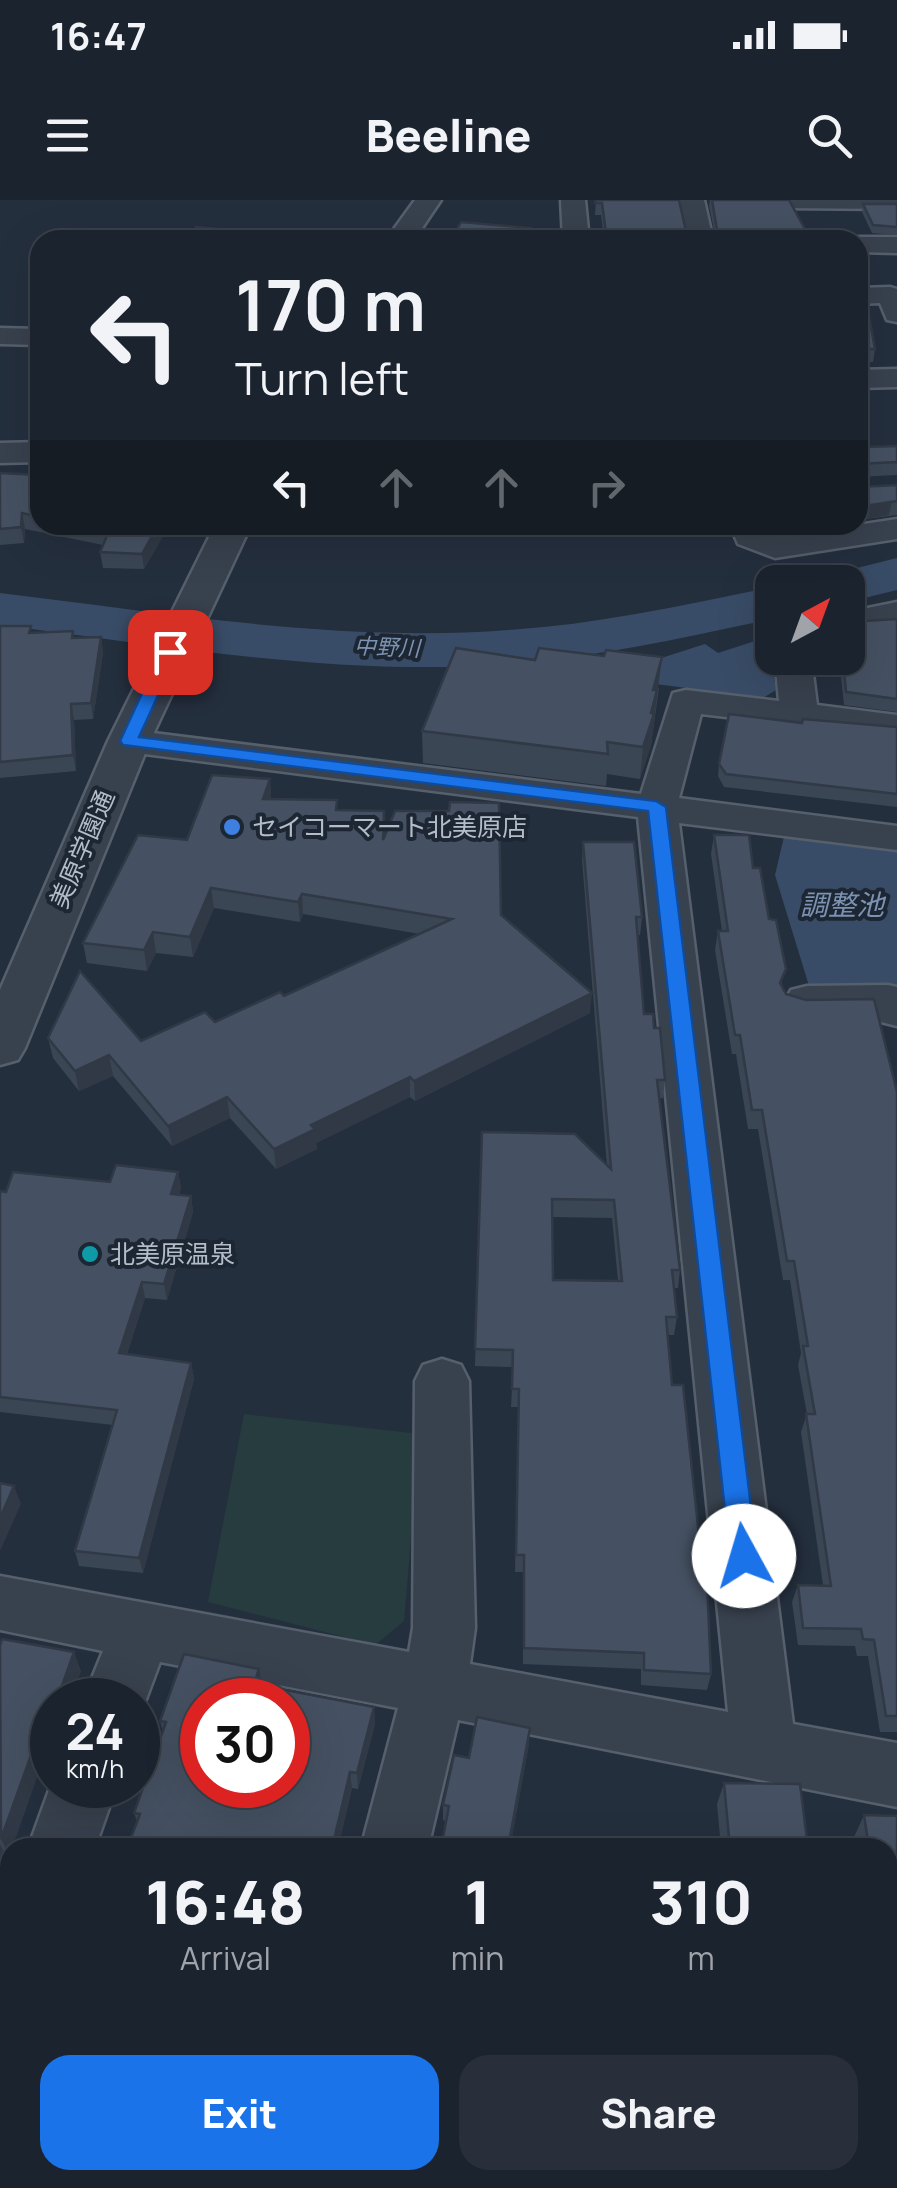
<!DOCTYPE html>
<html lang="en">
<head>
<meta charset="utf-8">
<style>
  body { margin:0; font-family:Manrope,"Noto Sans JP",sans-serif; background:#282f3a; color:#f1f3f6; height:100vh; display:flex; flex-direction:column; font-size:38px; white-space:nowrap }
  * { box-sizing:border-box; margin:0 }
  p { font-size:32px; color:#a0a4aa }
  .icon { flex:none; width:55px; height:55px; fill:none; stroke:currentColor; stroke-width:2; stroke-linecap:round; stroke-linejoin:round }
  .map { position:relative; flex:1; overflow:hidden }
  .details { position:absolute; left:0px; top:1638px; width:898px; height:352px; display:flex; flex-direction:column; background:#1b232e; border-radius:30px 30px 0 0; box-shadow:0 10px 40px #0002,0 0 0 2px #39404a }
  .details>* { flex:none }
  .banner { position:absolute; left:30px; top:30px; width:838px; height:305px; border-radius:30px; box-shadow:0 10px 40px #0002,0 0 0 2px #39404a; background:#1b232e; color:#f1f3f6; overflow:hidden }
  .needle { width:65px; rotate:41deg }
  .tools { position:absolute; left:755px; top:365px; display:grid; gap:20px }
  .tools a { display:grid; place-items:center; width:110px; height:110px; border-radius:20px; background:#1b232e; box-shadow:0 10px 40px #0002,0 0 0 2px #39404a; font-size:50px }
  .speed { position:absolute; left:30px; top:1478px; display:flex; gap:20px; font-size:50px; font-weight:700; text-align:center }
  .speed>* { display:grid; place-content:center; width:130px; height:130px; border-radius:50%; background:#1b232e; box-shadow:0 10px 40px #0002,0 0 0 2px #39404a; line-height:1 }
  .speed small { font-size:25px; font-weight:400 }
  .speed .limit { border:15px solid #d22; background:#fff; color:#111 }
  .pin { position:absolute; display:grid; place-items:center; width:85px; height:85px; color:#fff; margin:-42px; border-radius:20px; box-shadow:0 5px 15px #0006 }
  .me { position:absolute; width:110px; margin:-55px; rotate:354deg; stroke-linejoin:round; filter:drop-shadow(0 0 8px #0008) }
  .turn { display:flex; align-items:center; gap:35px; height:210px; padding:0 40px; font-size:45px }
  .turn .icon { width:130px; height:130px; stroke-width:2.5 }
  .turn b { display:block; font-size:70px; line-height:85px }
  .lanes { display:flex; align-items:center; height:95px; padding:0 40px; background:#0003; justify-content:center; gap:50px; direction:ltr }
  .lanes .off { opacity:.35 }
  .eta { display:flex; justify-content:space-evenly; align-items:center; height:170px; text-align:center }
  .eta b { font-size:60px; font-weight:800; line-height:70px }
  .primary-button { display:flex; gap:20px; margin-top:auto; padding:20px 40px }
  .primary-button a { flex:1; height:115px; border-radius:30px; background:#1a73e8; color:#fff; font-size:40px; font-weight:800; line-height:115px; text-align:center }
  .primary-button a+a { background:#282f3a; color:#f1f3f6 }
  .status { display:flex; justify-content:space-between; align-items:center; height:70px; padding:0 50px; background:#1b232e; direction:ltr }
  .status svg { height:28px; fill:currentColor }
  header { display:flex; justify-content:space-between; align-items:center; height:130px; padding:0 40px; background:#1b232e; font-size:45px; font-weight:800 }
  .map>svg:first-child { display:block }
</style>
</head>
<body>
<div class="status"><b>16:47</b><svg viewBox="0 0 49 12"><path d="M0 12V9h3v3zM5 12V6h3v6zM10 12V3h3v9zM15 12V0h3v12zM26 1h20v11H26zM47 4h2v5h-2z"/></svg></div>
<header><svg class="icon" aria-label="menu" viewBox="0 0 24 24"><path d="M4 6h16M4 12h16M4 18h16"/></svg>Beeline<svg class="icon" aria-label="search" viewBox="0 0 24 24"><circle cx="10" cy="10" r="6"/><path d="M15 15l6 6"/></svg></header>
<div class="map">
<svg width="897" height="1988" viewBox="0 0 897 1988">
  <rect width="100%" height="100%" fill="#242f3e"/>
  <path fill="#263c3f" d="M244,1214L420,1234L404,1421L375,1445L208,1402Z"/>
  <g fill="#394c67">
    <path d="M767,437L776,490L763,498L602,477L705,444L718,453Z"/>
    <path d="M784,637L897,652V789L890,783L882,790L810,789L775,675Z"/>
  </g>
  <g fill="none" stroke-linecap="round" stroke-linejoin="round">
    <g fill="#394c67" fill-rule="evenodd">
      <path d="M897,358V390L848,402V382H824L829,375Z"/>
      <path d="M772,387V419C685,437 598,457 509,464C340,477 168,446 0,425V393C168,413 339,443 509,430C598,424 685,405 772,387Z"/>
    </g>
    <g stroke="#565f6c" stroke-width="5">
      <g id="minor">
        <path d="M561,0H585L589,40H563Z"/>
        <path d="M680,0H704L713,40H687Z"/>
        <path d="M858,37H897V53L858,52V40H849Z"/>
        <path d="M890,87L897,89V122L887,120L880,103L858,104V88Z"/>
        <path d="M0,128L40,129V145L0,144Z"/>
        <path d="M897,319V339L775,358L738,344L730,325H762L764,331L779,337Z"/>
        <path d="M897,402V422L848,432V412Z"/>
        <path d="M775,458H811L817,505L897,515V537L701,514L679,598L897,626V650L679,623L793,1524L897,1543V1607L458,1520L428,1648H361L398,1508L160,1462L138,1521V1500H83L103,1451L0,1430V1376L409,1452L413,1428L415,1181L423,1165L442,1159L461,1165L469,1181L475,1428L470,1464L728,1512L638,617L129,552L115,549L110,541L115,533L129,530L641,594L673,493L686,490L779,501Z"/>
        <path d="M888,785L897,787V826L881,822L876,815L807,816L791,812L785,801L791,790L807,786Z"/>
        <path d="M52,1582L117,1585L95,1648H28Z"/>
        <path d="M10,1751V1845L0,1849V1755Z"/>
        <path d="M0,1856L10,1858V1932L0,1930Z"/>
      </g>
    </g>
    <g stroke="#565f6c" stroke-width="5">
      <g id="tertiary">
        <path d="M415,0H441L414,40H386Z"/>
        <path d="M768,0H897V9L781,8Z"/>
        <path d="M897,169V187L858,188V170Z"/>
        <path d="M40,242V262L0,263V243Z"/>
        <path d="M215,325H251L150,541L25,848L18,860L0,865V790L108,541Z"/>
      </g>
    </g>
    <use href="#minor" fill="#38414e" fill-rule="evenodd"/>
    <use href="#tertiary" fill="#38414e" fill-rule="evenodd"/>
  </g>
  <g fill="#3b4654" fill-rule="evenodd">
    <path d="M596,0L686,31L714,30L709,6L710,0H789L811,40H604L601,15H595Z"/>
    <path d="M863,4H897V35L872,33L862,12Z"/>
    <path d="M858,98L875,149L873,162H858Z"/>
    <path d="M858,236L863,247L897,246V275L858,277V287L897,285V315L858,320Z"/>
    <path d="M0,273L40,275V325H161L163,336L144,369L103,368L100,352L103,345L25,329L24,343L0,345Z"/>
    <path d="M680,325H729V331L683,333Z"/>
    <path d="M767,325H830L797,331L776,332Z"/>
    <path d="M897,414V512L844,505L839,458H848L895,419Z"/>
    <path d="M0,426L32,433L74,438L101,437L103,453L93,519L74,520L76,571L0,578Z"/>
    <path d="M659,488L651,545L640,579L607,574L606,586L423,563L422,531Z"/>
    <path d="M802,523L897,527V607L724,587L718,576L719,564Z"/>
    <path d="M270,579L271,599L338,610L385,635L501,715L590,813L415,901L410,897L316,943L317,949L276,969L230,918L172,946L113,876L79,891L53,858L48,838L141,841L215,822L284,796L420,734L303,714L300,722L214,708L193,757L156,753L147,771L87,763L83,743L187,640Z"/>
    <path d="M714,635L753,668L769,719L783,788L786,794L897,892V1532H880L868,1456H857L855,1446L798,1445L792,1402L798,1385H823L801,1232L807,1214L798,1165L801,1153L790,1080H783L758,929H748L736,854H732L715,750L718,731H722L711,654Z"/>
    <path d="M583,642L642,717L640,735H638L644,814L654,828L665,880L663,898H659L680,1070L678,1088H674L677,1117L674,1135H667L672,1185L699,1336L712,1382L708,1399L711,1474L707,1490L641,1485V1469L523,1464V1372H515L518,1207H511L513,1167L475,1166L482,932L607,966L582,660ZM552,1017L612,1018L618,1081L553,1080Z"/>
    <path d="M178,972L181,988L179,995L191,996L193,1012L167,1100L145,1098L127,1154L191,1163L194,1179L143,1373L79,1366L75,1351L113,1225L0,1212V991L110,982Z"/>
    <path d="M0,1446L81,1471L70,1500H52V1549L47,1548L12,1648H10L9,1655H5L0,1669Z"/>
    <path d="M259,1469L262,1485L374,1507L375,1524L358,1589L352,1588L338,1648H127L137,1621L134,1613L163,1532L160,1521Z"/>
    <path d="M529,1544L510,1648H441L446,1621L443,1620V1605L469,1558Z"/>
    <path d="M724,1583L808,1648H721L717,1604Z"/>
    <path d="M864,1615L897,1616V1907L888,1847V1648H856L854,1637Z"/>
    <path d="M600,1980H700L701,1988H601Z"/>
  </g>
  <g fill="#303945">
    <path d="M892,301L889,315L858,320V307Z"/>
    <path d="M22,313L25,329L24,343L21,327Z"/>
    <path d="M158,325H161L163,336L144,369L142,354Z"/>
    <path d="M797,325H830L797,331Z"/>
    <path d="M101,437L103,453L93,519L91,503Z"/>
    <path d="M662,457L651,545L640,579L643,547L653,490Z"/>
    <path d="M71,504L74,520L76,571L73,555Z"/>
    <path d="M270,579L271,599H263Z"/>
    <path d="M211,688L214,708L193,757L190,737Z"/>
    <path d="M302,694L303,714L300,722L298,702Z"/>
    <path d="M153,732L156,753L147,771L144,750Z"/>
    <path d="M592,793L590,813L415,901L414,881Z"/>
    <path d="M109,855L113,876L79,891L75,871Z"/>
    <path d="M410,877V897L316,943L317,949L276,969L274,949L311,925Z"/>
    <path d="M227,897L230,918L172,946L168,926Z"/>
    <path d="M178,972L181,988L174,1010L171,994Z"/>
    <path d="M191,996L193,1012L167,1100L164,1084Z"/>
    <path d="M142,1082L145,1098L122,1169L119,1153Z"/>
    <path d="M191,1163L194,1179L143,1373L139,1358Z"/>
    <path d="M14,1286L21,1304L0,1351V1318Z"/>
    <path d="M74,1452L81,1471L70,1500H57Z"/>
    <path d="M259,1469L262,1486L254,1484Z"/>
    <path d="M374,1507L375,1524L358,1589L357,1573Z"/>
    <path d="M52,1512V1549L45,1531Z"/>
    <path d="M530,1528L529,1544L510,1648H508Z"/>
    <path d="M40,1530L47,1548L12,1648H10L9,1655L1,1639Z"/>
    <path d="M350,1572L352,1588L338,1648H332Z"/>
    <path d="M0,1644L5,1655L0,1669Z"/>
    <path d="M4,1937L10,1945V1959L0,1988V1950Z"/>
  </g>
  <g fill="#455162" stroke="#303945" stroke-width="2.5" fill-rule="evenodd">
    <path d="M596,0H679L686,31L717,30L712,0H789L811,40H607L602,3H595Z"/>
    <path d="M863,4H897V27L873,25Z"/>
    <path d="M461,22L530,28L524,40H451Z"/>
    <path d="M196,27L302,37L300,40H187Z"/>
    <path d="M858,98L866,99L875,149H858Z"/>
    <path d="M858,236L863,247L897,246V262L858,264V287L897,285V301L858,307Z"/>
    <path d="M0,273L40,275V317L22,313L21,327L0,329Z"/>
    <path d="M80,325H158L142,354L100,352L109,331Z"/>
    <path d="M897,419V499L846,492L843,458H848V422Z"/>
    <path d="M0,426H31L29,433L73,431L72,438L101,437L91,503L71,504L73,555L0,562Z"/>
    <path d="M456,448L535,460L539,448L604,456L606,450L662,457L653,490H657L651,513L654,514L643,547L607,542L608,554L422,531Z"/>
    <path d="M729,514L802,523L803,519L897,527V594L726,574L719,564Z"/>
    <path d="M212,575L270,579L263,599L337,600L336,610L384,611L383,640L395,611H449L450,602L499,603L501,715L592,793L414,881L410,877L311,925L315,929L274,949L227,897L168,926L109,855L75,871L48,838L80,771L141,841L205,812L215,822L280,792L284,796L452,719L302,694L298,702L211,688L190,737L153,732L144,750L83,743L138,635L187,640Z"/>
    <path d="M714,635H749L753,668H760L769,719L776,720L786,769L780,783L786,794L806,800L874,799L897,892V1516H886L874,1440L863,1439L861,1429L803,1428L798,1385L831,1386L806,1214H815L803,1146H808L794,1061H787L762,910H752L740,835H735L718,731H728Z"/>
    <path d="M583,642H634L642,717H636L644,814H653L654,828H660L665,880H657L680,1070H672L677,1117H666L672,1185H683L699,1336H707L712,1382H707L711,1474L644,1470V1453L524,1448V1355H516L519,1189H512L513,1150L475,1149L482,932L575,934L611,969ZM552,999L614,1000L622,1081L553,1080Z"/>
    <path d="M116,965L178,972L171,994L191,996L164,1084L142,1082L119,1153L191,1163L139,1358L75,1351L117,1210L0,1197V991L6,992L13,972L110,982Z"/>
    <path d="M0,1283L14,1286L0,1318Z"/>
    <path d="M2,1439L74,1452L57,1500H52V1512L45,1531L40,1530L1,1639L0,1446Z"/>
    <path d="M184,1454L259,1469L254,1484L374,1507L357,1573L350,1572L332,1648H127L140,1614L134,1613L166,1522L160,1521ZM202,1500H288V1585H202Z"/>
    <path d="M477,1517L530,1528L508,1648H441L449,1606L443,1605L454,1555L469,1558Z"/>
    <path d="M724,1583L800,1584L808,1648H730Z"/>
    <path d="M864,1615L897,1616V1819L888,1762V1648H869Z"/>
    <path d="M56,1980H171L205,1988H54Z"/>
    <path d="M389,1980H468L467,1988H387Z"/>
    <path d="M605,1980H700L701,1988H605Z"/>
  </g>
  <path fill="#1a73e8" stroke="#114b97" stroke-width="2.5" d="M170,447L178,452L139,537L656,601L666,607L757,1356L753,1364L744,1367L734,1364L730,1356L648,611L123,545L120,541L161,452Z"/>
  <circle fill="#3f7fe0" stroke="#1d2633" stroke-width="4" cx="232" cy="627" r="10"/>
  <circle fill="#0f9aa8" stroke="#1d2633" stroke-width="4" cx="90" cy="1054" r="10"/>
  <g text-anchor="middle" stroke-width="8" stroke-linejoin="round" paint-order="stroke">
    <g font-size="22" font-style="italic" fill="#7c92b1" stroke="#1d2633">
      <text transform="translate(387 447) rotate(2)" y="8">中野川</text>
    </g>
    <g font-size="25" fill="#b4bcc9" stroke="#1d2633" text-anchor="start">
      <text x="252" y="636">セイコーマート北美原店</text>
      <text x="110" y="1063">北美原温泉</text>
    </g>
    <g font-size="25" fill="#b4bcc9" stroke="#1d2633">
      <text transform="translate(82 649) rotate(-67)" y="9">美原学園通</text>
    </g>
    <g font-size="28" font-style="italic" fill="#7c92b1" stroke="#1d2633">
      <text x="842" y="715">調整池</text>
    </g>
  </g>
</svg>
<div class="tools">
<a><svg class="needle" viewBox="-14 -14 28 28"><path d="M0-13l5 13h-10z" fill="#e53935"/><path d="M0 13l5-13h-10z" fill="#a0a4aa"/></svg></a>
</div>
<div class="speed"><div>24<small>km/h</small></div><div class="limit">30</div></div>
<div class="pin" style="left:170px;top:452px;background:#d93025"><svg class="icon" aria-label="arrive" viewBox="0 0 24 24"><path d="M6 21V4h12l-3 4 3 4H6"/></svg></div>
<svg class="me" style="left:744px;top:1356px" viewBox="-20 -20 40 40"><circle r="19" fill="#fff"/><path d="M0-13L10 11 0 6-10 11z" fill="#1a73e8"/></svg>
<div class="banner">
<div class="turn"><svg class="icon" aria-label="left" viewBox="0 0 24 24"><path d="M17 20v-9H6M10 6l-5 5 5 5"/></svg><div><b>170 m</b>Turn left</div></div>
<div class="lanes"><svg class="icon" aria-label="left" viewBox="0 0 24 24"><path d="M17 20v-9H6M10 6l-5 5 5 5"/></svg><svg class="icon off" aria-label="ahead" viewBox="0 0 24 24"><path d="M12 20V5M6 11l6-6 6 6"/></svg><svg class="icon off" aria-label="ahead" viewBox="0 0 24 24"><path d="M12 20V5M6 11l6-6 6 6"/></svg><svg class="icon off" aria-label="right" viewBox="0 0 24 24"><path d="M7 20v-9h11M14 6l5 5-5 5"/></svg></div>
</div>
<section class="details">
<div class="eta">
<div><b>16:48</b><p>Arrival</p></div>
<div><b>1</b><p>min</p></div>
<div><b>310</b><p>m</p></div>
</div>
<div class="primary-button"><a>Exit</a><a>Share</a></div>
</section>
</div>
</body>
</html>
